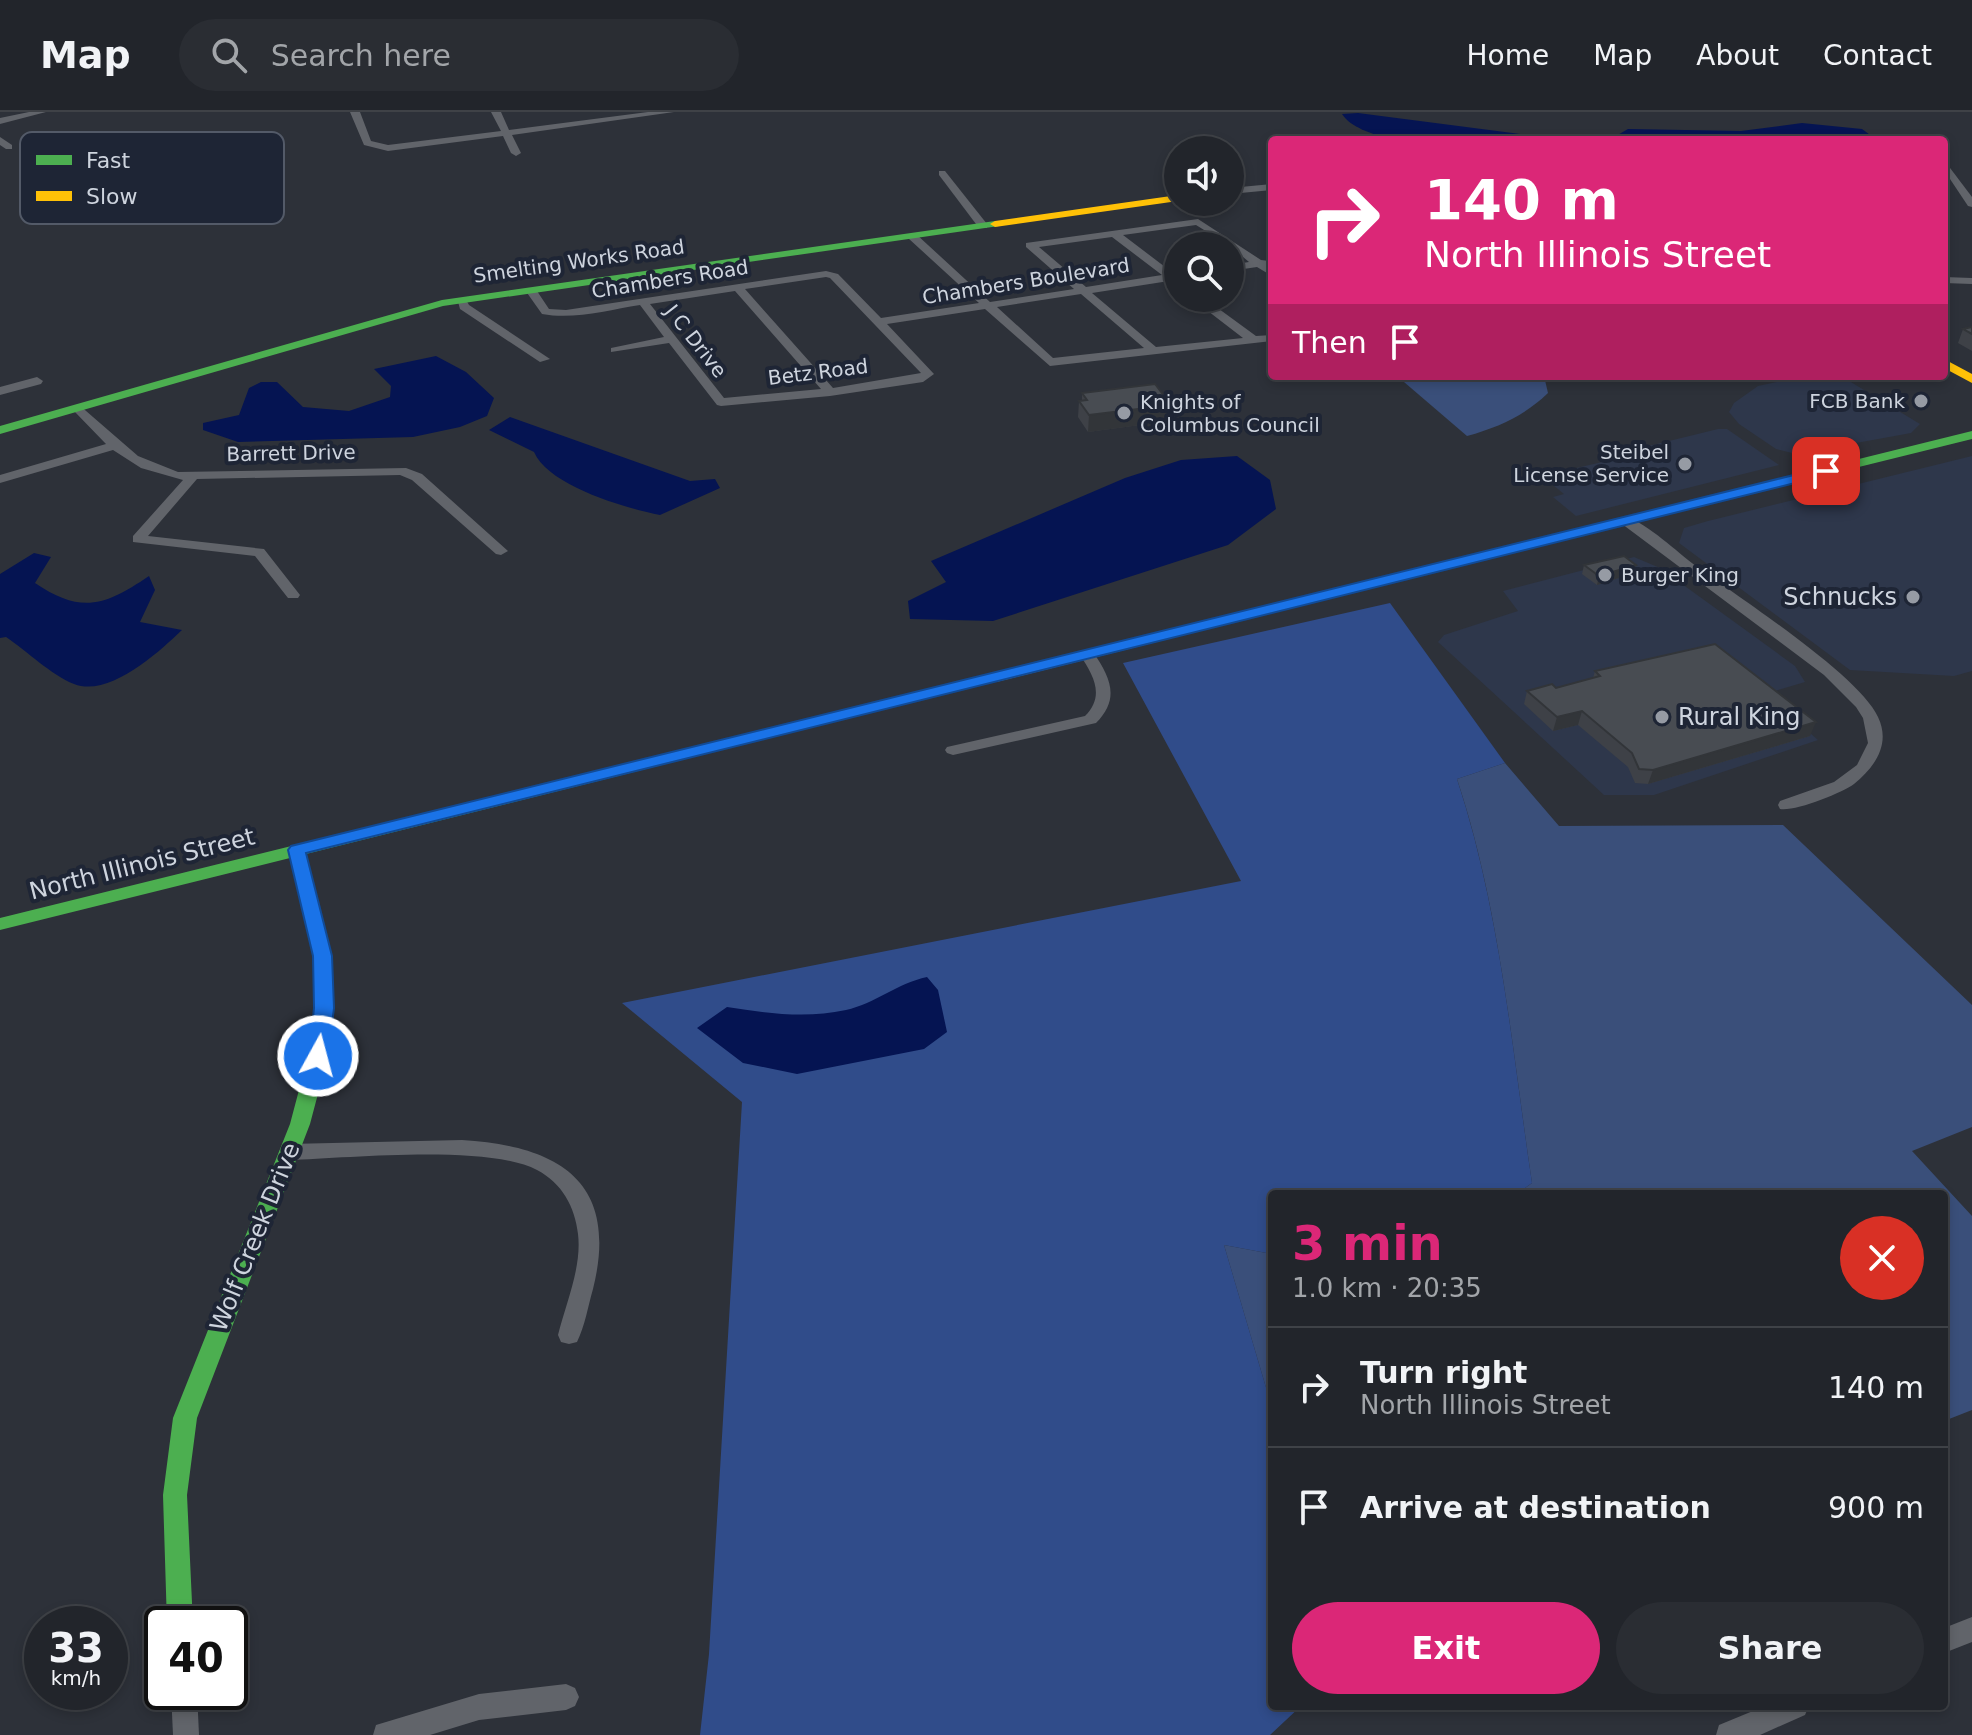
<!DOCTYPE html>
<html lang="en">
<head>
<meta charset="utf-8">
<style>
  body { margin:0; font-family:"DejaVu Sans",sans-serif; background:#2a2d33; color:#f1f3f6; height:100vh; display:flex; flex-direction:column; font-size:30px; white-space:nowrap }
  * { box-sizing:border-box; margin:0 }
  p { font-size:26px; color:#a2a5a9 }
  .icon { flex:none; width:44px; height:44px; fill:none; stroke:currentColor; stroke-width:2; stroke-linecap:round; stroke-linejoin:round }
  .map { position:relative; flex:1; overflow:hidden }
  .drawer { position:absolute; left:1268px; top:1078px; width:680px; height:520px; display:flex; flex-direction:column; background:#22252b; border-radius:8px; box-shadow:0 4px 12px #0003,0 0 0 2px #3f4247 }
  .drawer>* { flex:none }
  .guide { position:absolute; left:1268px; top:24px; width:680px; height:244px; border-radius:8px; box-shadow:0 4px 12px #0003,0 0 0 2px #3f4247; background:#db2777; color:#fff; overflow:hidden }
  .tools { position:absolute; left:1164px; top:24px; display:grid; gap:16px }
  .tools a { display:grid; place-items:center; width:80px; height:80px; border-radius:50%; background:#22252b; box-shadow:0 4px 12px #0003,0 0 0 2px #3f4247; font-size:40px }
  .speed { position:absolute; left:24px; top:1494px; display:flex; gap:16px; font-size:40px; font-weight:700; text-align:center }
  .speed>* { display:grid; place-content:center; width:104px; height:104px; border-radius:50%; background:#22252b; box-shadow:0 4px 12px #0003,0 0 0 2px #3f4247; line-height:1 }
  .speed small { font-size:20px; font-weight:400 }
  .speed .limit { border:4px solid #111; border-radius:12px; background:#fff; color:#111 }
  .pin { position:absolute; display:grid; place-items:center; width:68px; height:68px; color:#fff; margin:-34px; border-radius:16px; box-shadow:0 4px 12px #0006 }
  .me { position:absolute; width:88px; margin:-44px; rotate:7deg; stroke-linejoin:round; filter:drop-shadow(0 0 6px #0008) }
  .turn { display:flex; align-items:center; gap:28px; height:168px; padding:0 24px; font-size:36px }
  .turn .icon { width:104px; height:104px; stroke-width:2.5 }
  .turn b { display:block; font-size:56px; line-height:68px }
  .then { display:flex; align-items:center; height:76px; padding:0 24px; background:#0003; gap:16px; font-size:30px }
  .round { display:grid; place-items:center; flex:none; width:84px; height:84px; border-radius:42px; background:#2a2d33 }
  .overview { display:flex; align-items:center; justify-content:space-between; height:136px; padding:0 24px }
  h1 { font-size:48px; font-weight:700; line-height:60px; color:#db2777 }
  .cta { display:flex; gap:16px; margin-top:auto; padding:16px 24px }
  .cta a { flex:1; height:92px; border-radius:48px; background:#db2777; color:#fff; font-size:32px; font-weight:700; line-height:92px; text-align:center }
  .cta a+a { background:#2a2d33; color:#f1f3f6 }
  ul { padding:0; list-style:none }
  li { display:flex; align-items:center; gap:24px; height:120px; padding:0 24px; border-top:2px solid #3f4247 }
  li div { flex:1 }
  li b { display:block; font-size:30px }
  li em { font-style:normal }
  header { display:flex; align-items:center; gap:48px; box-sizing:border-box; height:112px; padding:0 40px; background:#22252b; border-bottom:2px solid #3f4247 }
  header strong { font-size:38px }
  nav { display:flex; gap:44px; margin-inline-start:auto; font-size:28px }
  .search { width:560px; height:72px; background:#2a2d33; display:flex; align-items:center; gap:20px; box-sizing:border-box; padding:0 28px; border-radius:44px; color:#a2a5a9; font-size:30px }
  .map>svg:first-child { display:block }
</style>
</head>
<body>
<header>
<strong>Map</strong>
<div class="search"><svg class="icon" aria-label="search" viewBox="0 0 24 24"><circle cx="10" cy="10" r="6"/><path d="M15 15l6 6"/></svg>Search here</div>
<nav><a>Home</a><a>Map</a><a>About</a><a>Contact</a></nav>
</header>
<div class="map">
<svg width="1972" height="1623" viewBox="0 0 1972 1623">
  <rect width="100%" height="100%" fill="#2d3139"/>
  <g fill="#2e374b">
    <path d="M1805,264H1841L1920,312L1911,321L1796,342L1776,337L1739,312L1729,300L1734,291L1758,274Z"/>
    <path d="M1718,317H1727L1779,353L1576,404L1553,385L1564,382L1542,364L1628,344L1624,340Z"/>
    <path d="M1972,344V559L1954,564L1850,558L1679,431L1684,416L1708,409Z"/>
    <path d="M1634,445L1660,456L1795,554L1805,570L1765,582L1818,628L1654,683H1604L1438,530L1444,523L1518,499L1503,479Z"/>
  </g>
  <g fill="#3a4f7a">
    <path d="M1397,264H1544L1548,281C1524,304 1499,315 1467,324Z"/>
    <path d="M1505,651L1559,714L1783,713L1972,893V1015L1912,1039L1972,1104V1298L1944,1309V1082H1517L1532,1071C1512,937 1500,796 1457,667Z"/>
    <path d="M1224,1133L1272,1142V1296Z"/>
  </g>
  <path fill="#304c8a" d="M1390,491L1505,651L1457,667C1500,797 1512,937 1532,1071L1517,1082H1272V1142L1224,1133L1272,1296V1594H1301L1270,1623H700L709,1542L742,990L622,891L1241,769L1123,551Z"/>
  <g fill="#051452">
    <path d="M1358,1L1528,23L1535,27L1387,26C1372,22 1350,15 1342,2Z"/>
    <path d="M1802,11L1862,17L1877,28H1609L1628,17L1741,19Z"/>
    <path d="M436,244L466,260L494,286L487,304L460,315L413,325L238,330L203,318V311L239,303L249,276L261,270H277L303,295L349,299L390,285L391,274L374,257Z"/>
    <path d="M510,305L690,369L715,367L720,376L660,403C625,396 549,374 534,340L489,318Z"/>
    <path d="M1237,344L1270,368L1276,397L1228,433L993,509L910,507L908,489L946,470L931,449L1125,366L1181,348Z"/>
    <path d="M34,441L51,445L35,471C82,503 106,493 149,464L155,478L140,510L182,518C159,540 109,586 74,572C51,563 27,539 6,525L0,526V462Z"/>
    <path d="M927,865L938,878L947,920L924,937L797,962L743,951L697,916L727,895C767,901 805,907 846,898C874,892 898,871 927,865Z"/>
  </g>
  <g fill="none" stroke-linecap="round" stroke-linejoin="round">
    <g fill="#61646a" fill-rule="evenodd">
      <path d="M29,0H46L0,12V6Z"/>
      <path d="M350,0H360L371,29L388,33L501,19L491,0H501L509,18L648,0H674L512,23L521,41L516,44L511,41L503,24L388,39L364,33Z"/>
      <path d="M0,25L12,33V37H6L0,33Z"/>
      <path d="M1944,48L1972,85V95L1968,94L1944,58Z"/>
      <path d="M939,59H945L987,112V116H979L939,63Z"/>
      <path d="M1272,72V78L1230,82V76Z"/>
      <path d="M1198,107L1261,148L1269,149L1272,164L1257,155L1230,159V153L1249,150L1230,134L1196,113L1123,123L1173,161H1178V172L1169,169L1092,181L1156,235L1243,226L1191,186H1204L1256,224L1272,223V229L1050,254L985,197L887,212L934,262L923,270L830,284L721,294L717,293L669,231L611,240V236L664,225L640,193C608,198 574,208 542,202L525,178L535,176L549,197L566,198L826,159L838,162L881,206L979,191L908,126V122H916L990,190L1074,177L1026,135V131ZM1112,125L1162,163L1086,175L1039,135ZM826,165L830,166L921,261L833,276L745,177ZM735,179L821,277L724,286L650,192ZM1081,182L1144,236L1053,246L997,195Z"/>
      <path d="M1944,165L1972,166V172L1944,171Z"/>
      <path d="M457,186H465L469,193L550,247L540,250L460,197Z"/>
      <path d="M37,265L43,269L41,272L0,283V275Z"/>
      <path d="M78,292L138,344L178,360L406,356L422,362L508,439L501,443L496,442L412,368L400,363L197,367L148,424L264,437L300,483L298,486H288L255,444L133,430V424L183,368L141,356L113,338L0,371V363L106,332L74,299L72,296Z"/>
      <path d="M1627,405C1648,412 1677,440 1696,454C1738,485 1859,563 1878,605C1891,632 1875,655 1854,672C1842,681 1794,700 1780,697L1778,693L1780,689L1834,670L1857,653L1868,631L1863,606L1856,595L1824,563L1622,412V406Z"/>
      <path d="M1088,538L1093,540C1111,566 1120,587 1096,611L953,643L947,641L945,638L947,635L1085,604C1105,584 1094,564 1080,543Z"/>
      <path d="M462,1028C558,1034 620,1069 593,1177C588,1194 585,1214 577,1230L569,1232L561,1230L558,1223C566,1191 582,1155 578,1122C575,1095 562,1071 537,1058C488,1032 349,1046 289,1048L282,1046L279,1040L282,1034L289,1032Z"/>
      <path d="M1972,1505V1530L1944,1541V1516Z"/>
      <path d="M566,1572L575,1576L579,1585L575,1594L566,1598L479,1608L430,1623H373L376,1613L386,1610L479,1582Z"/>
      <path d="M171,1580H197L199,1623H173Z"/>
      <path d="M1765,1594H1809L1805,1603L1760,1623H1716L1719,1613Z"/>
    </g>
    <g fill="#4caf50" fill-rule="evenodd">
      <path d="M995,109L1000,112L999,114L443,194L0,322V314L442,188Z"/>
      <path d="M1972,319V327L1483,448L1476,444L1478,441Z"/>
      <path d="M996,560L1001,562V568L306,742L331,844L333,896L328,944L310,1012L197,1306L187,1383L193,1512H167L163,1383L173,1306L290,1012L308,944L315,896L313,844L290,746L0,818V806Z"/>
    </g>
    <g fill="#ffc107" fill-rule="evenodd">
      <path d="M1178,83V89L995,115L990,112L995,109Z"/>
      <path d="M1944,247L1972,262V271L1944,256Z"/>
      <path d="M1483,440L1488,441V447L996,570L988,565L991,562Z"/>
    </g>
  </g>
  <g fill="#3e4147">
    <path d="M1972,215V239L1958,231L1963,217Z"/>
    <path d="M1082,281L1171,293L1170,309L1088,320L1078,305L1079,289H1082Z"/>
    <path d="M1584,453L1634,461L1597,473L1582,462Z"/>
    <path d="M1595,559L1810,624L1648,672L1635,671L1628,655L1578,613L1553,619L1524,592L1527,579L1556,576L1593,566Z"/>
  </g>
  <g fill="#323539">
    <path d="M1171,293L1170,309L1088,320L1089,303Z"/>
    <path d="M1636,453L1634,461L1597,473L1599,464Z"/>
    <path d="M1582,599L1578,613L1553,619L1557,605Z"/>
    <path d="M1816,610L1810,624L1648,672L1653,658Z"/>
  </g>
  <g fill="#484c52" stroke="#323539" stroke-width="2">
    <path d="M1972,215V222L1963,217Z"/>
    <path d="M1155,272L1171,293L1089,303L1079,289L1087,288L1082,281Z"/>
    <path d="M1624,444L1636,453L1599,464L1584,453Z"/>
    <path d="M1715,532L1816,610L1653,658L1639,657L1632,641L1582,599L1557,605L1527,579L1552,572L1556,576L1600,564L1595,559Z"/>
  </g>
  <path fill="#1a73e8" stroke="#114b97" stroke-width="2" d="M1826,355L1833,359L1831,362L306,741L332,844L334,896L328,944L318,951L309,944L314,896L313,844L288,738L291,734Z"/>
  <g fill="#969ba4" stroke="#1e2535" stroke-width="3">
    <circle cx="1921" cy="289" r="8"/>
    <circle cx="1124" cy="301" r="8"/>
    <circle cx="1685" cy="352" r="8"/>
    <circle cx="1605" cy="463" r="8"/>
    <circle cx="1913" cy="485" r="8"/>
    <circle cx="1662" cy="605" r="8"/>
  </g>
  <g text-anchor="middle" stroke-width="8" stroke-linejoin="round" paint-order="stroke">
    <g font-size="20" fill="#ced4de" stroke="#1e2535">
      <text transform="translate(579 149) rotate(-8)" y="7">Smelting Works Road</text>
      <text transform="translate(670 167) rotate(-9)" y="7">Chambers Road</text>
      <text transform="translate(1026 169) rotate(-9)" y="7">Chambers Boulevard</text>
      <text transform="translate(696 229) rotate(52)" y="7">J C Drive</text>
      <text transform="translate(818 260) rotate(-7)" y="7">Betz Road</text>
      <text transform="translate(291 341) rotate(-1)" y="7">Barrett Drive</text>
    </g>
    <g font-size="20" fill="#ced4de" stroke="#1e2535" text-anchor="end">
      <text x="1905" y="296">FCB Bank</text>
      <text x="1140" y="297" text-anchor="start">Knights of<tspan x="1140" dy="23">Columbus Council</tspan></text>
      <text x="1669" y="347">Steibel<tspan x="1669" dy="23">License Service</tspan></text>
      <text x="1621" y="470" text-anchor="start">Burger King</text>
    </g>
    <g font-size="24" fill="#ced4de" stroke="#1e2535" text-anchor="end">
      <text x="1897" y="493">Schnucks</text>
      <text x="1678" y="613" text-anchor="start">Rural King</text>
    </g>
    <g font-size="24" fill="#ced4de" stroke="#1e2535">
      <text transform="translate(142 752) rotate(-14)" y="8">North Illinois Street</text>
      <text transform="translate(255 1125) rotate(-68)" y="8">Wolf Creek Drive</text>
    </g>
  </g>
  <rect x="20" y="20" width="264" height="92" rx="12" fill="#1e2535" stroke="#535a68" stroke-width="2"/>
  <rect x="36" y="43" width="36" height="10" fill="#4caf50"/>
  <rect x="36" y="79" width="36" height="10" fill="#ffc107"/>
  <g font-size="22" fill="#ced4de">
    <text x="86" y="56">Fast</text>
    <text x="86" y="92">Slow</text>
  </g>
</svg>
<div class="tools">
<a><svg class="icon" aria-label="sound" viewBox="0 0 24 24"><path d="M4 9h4l5-4v14l-5-4H4zM17 9q2 3 0 6"/></svg></a>
<a><svg class="icon" aria-label="search" viewBox="0 0 24 24"><circle cx="10" cy="10" r="6"/><path d="M15 15l6 6"/></svg></a>
</div>
<div class="speed"><div>33<small>km/h</small></div><div class="limit">40</div></div>
<div class="pin" style="left:1826px;top:359px;background:#d93025"><svg class="icon" aria-label="arrive" viewBox="0 0 24 24"><path d="M6 21V4h12l-3 4 3 4H6"/></svg></div>
<svg class="me" style="left:318px;top:944px" viewBox="-20 -20 40 40"><circle r="17" fill="#1a73e8" stroke="#fff" stroke-width="3"/><path d="M0-11L8 9 0 5-8 9z" fill="#fff"/></svg>
<div class="guide">
<div class="turn"><svg class="icon" aria-label="right" viewBox="0 0 24 24"><path d="M7 20v-9h11M14 6l5 5-5 5"/></svg><div><b>140 m</b>North Illinois Street</div></div>
<div class="then">Then<svg class="icon" aria-label="arrive" viewBox="0 0 24 24"><path d="M6 21V4h12l-3 4 3 4H6"/></svg></div>
</div>
<section class="drawer">
<div class="overview"><div><h1>3 min</h1><p>1.0 km · 20:35</p></div><a class="round" style="background:#d93025;color:#fff"><svg class="icon" aria-label="close" viewBox="0 0 24 24"><path d="M6 6l12 12M18 6L6 18"/></svg></a></div>
<ul>
<li><svg class="icon" aria-label="right" viewBox="0 0 24 24"><path d="M7 20v-9h11M14 6l5 5-5 5"/></svg><div><b>Turn right</b><p>North Illinois Street</p></div><em>140 m</em></li>
<li><svg class="icon" aria-label="arrive" viewBox="0 0 24 24"><path d="M6 21V4h12l-3 4 3 4H6"/></svg><div><b>Arrive at destination</b></div><em>900 m</em></li>
</ul>
<div class="cta"><a>Exit</a><a>Share</a></div>
</section>
</div>
</body>
</html>
